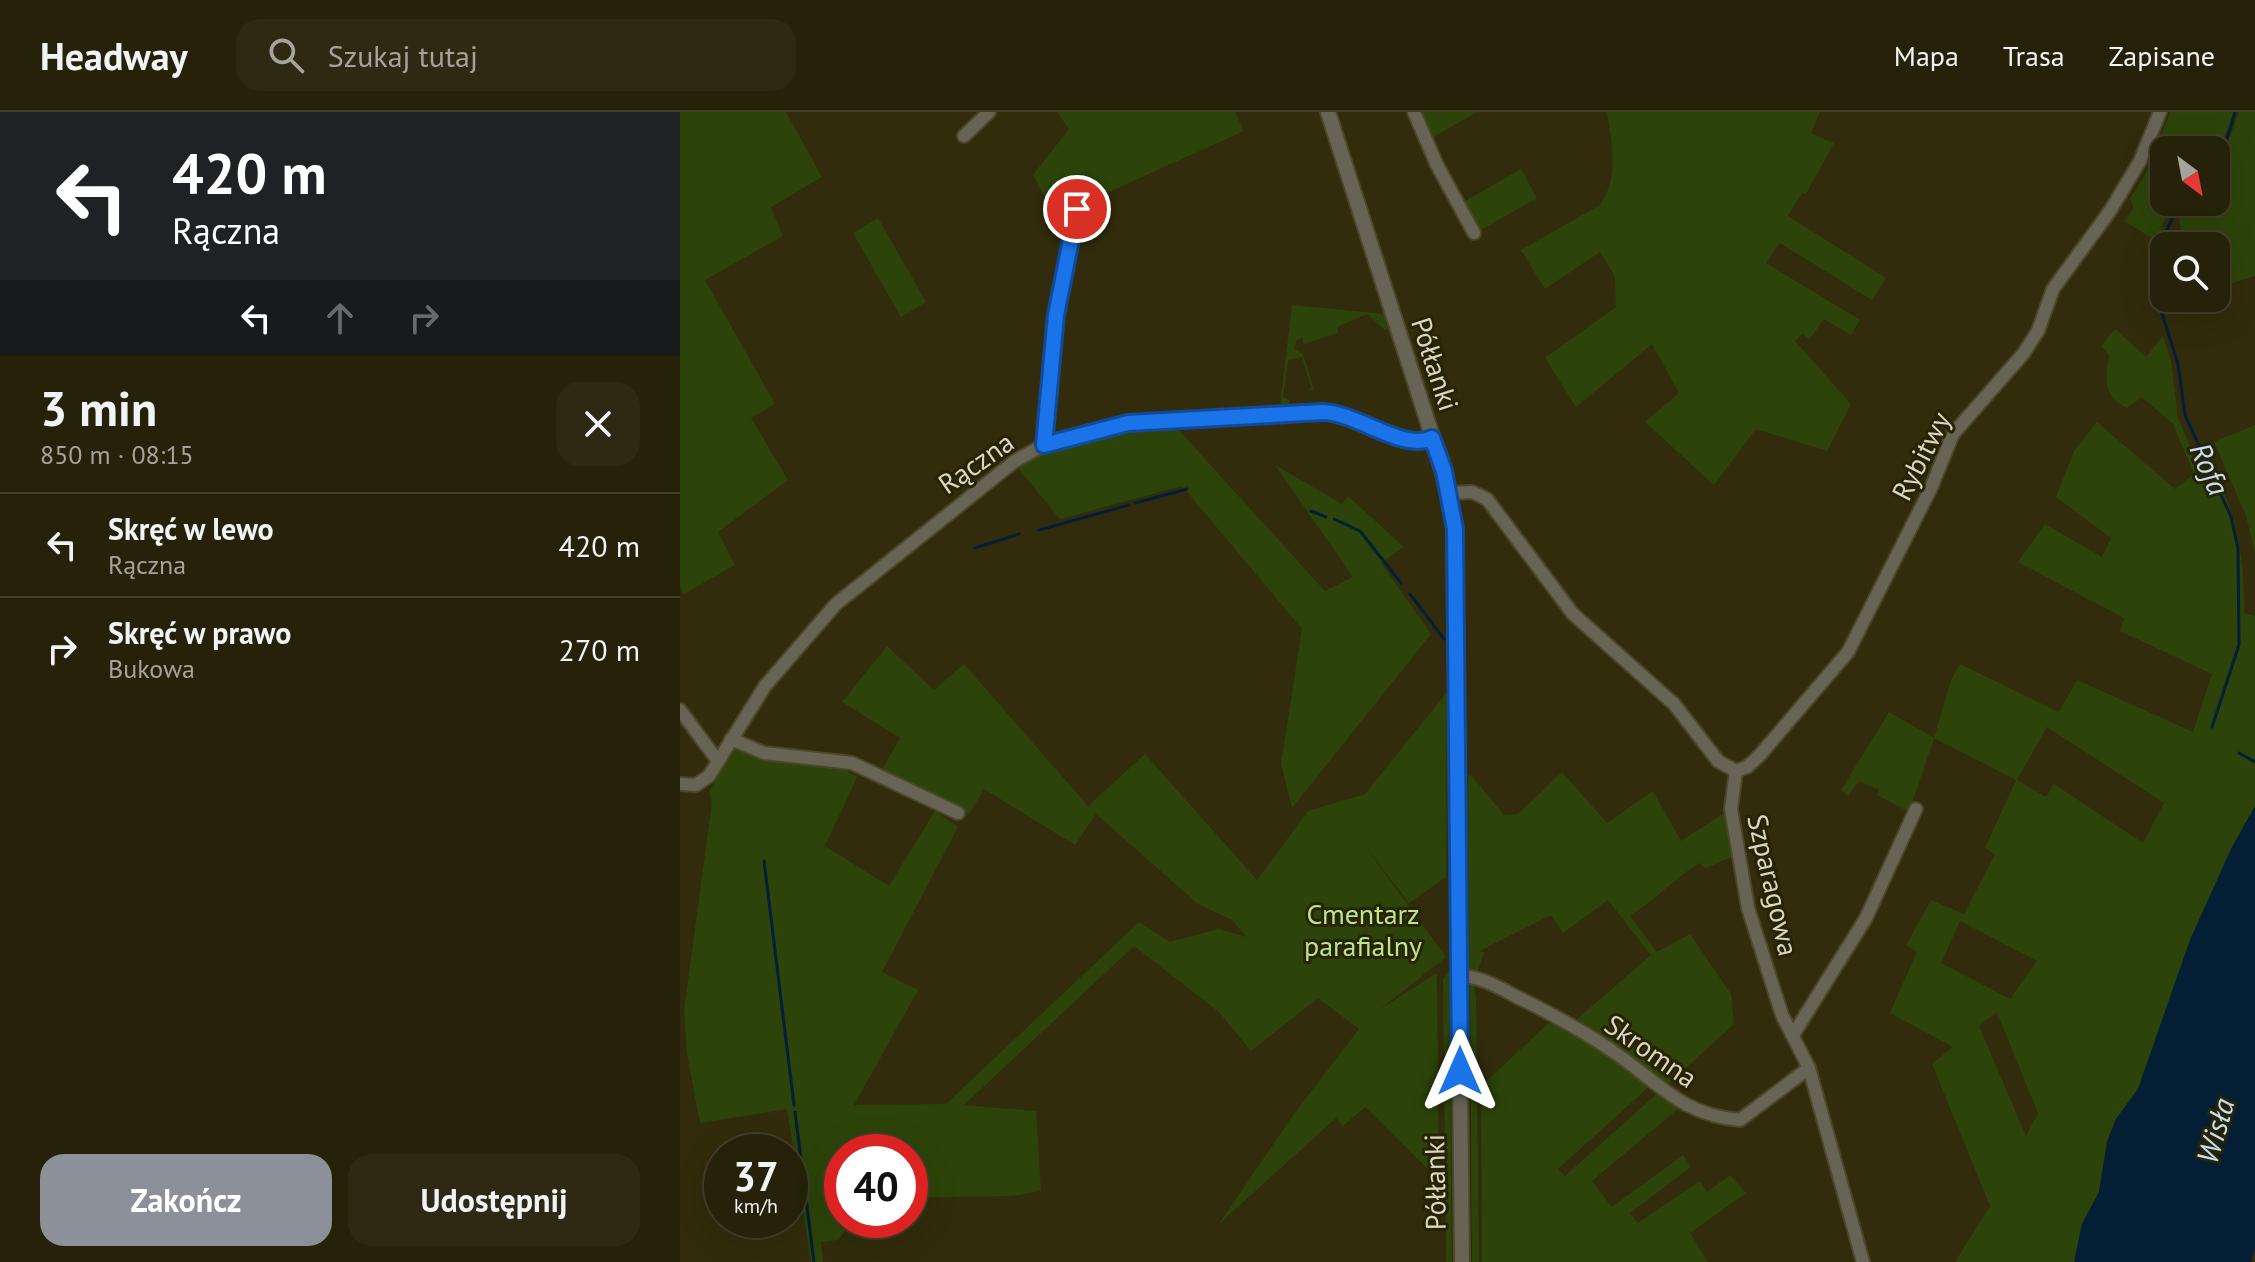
<!DOCTYPE html>
<html lang="pl">
<head>
<meta charset="utf-8">
<style>
  body { margin:0; font-family:"PT Sans",sans-serif; background:#2e2912; color:#f1f3f6; height:100vh; display:flex; flex-direction:column; font-size:30px; white-space:nowrap }
  * { box-sizing:border-box; margin:0 }
  p { font-size:26px; color:#a4a39c }
  .icon { flex:none; width:44px; height:44px; fill:none; stroke:currentColor; stroke-width:2; stroke-linecap:round; stroke-linejoin:round }
  .map { position:relative; flex:1; overflow:hidden }
  .side { display:flex; flex-direction:column; background:#262109; width:680px }
  .side>* { flex:none }
  .guide { background:#202124; color:#fff; overflow:hidden }
  .needle { width:52px; rotate:148deg }
  .buttons { position:absolute; left:1470px; top:24px; display:grid; gap:16px }
  .buttons a { display:grid; place-items:center; width:80px; height:80px; border-radius:16px; background:#262109; box-shadow:0 8px 32px #0002,0 0 0 2px #423e2a; font-size:40px }
  .speed { position:absolute; left:24px; top:1022px; display:flex; gap:16px; font-size:40px; font-weight:700; text-align:center }
  .speed>* { display:grid; place-content:center; width:104px; height:104px; border-radius:50%; background:#262109; box-shadow:0 8px 32px #0002,0 0 0 2px #423e2a; line-height:1 }
  .speed small { font-size:20px; font-weight:400 }
  .speed .limit { border:12px solid #d22; background:#fff; color:#111 }
  .pin { position:absolute; display:grid; place-items:center; width:68px; height:68px; color:#fff; margin:-34px; border:4px solid #fff; border-radius:50%; box-shadow:0 2px 8px #0007 }
  .me { position:absolute; width:88px; margin:-44px; rotate:0deg; stroke-linejoin:round; filter:drop-shadow(0 0 6px #0008) }
  .turn { display:flex; align-items:center; gap:28px; height:168px; padding:0 40px; font-size:36px }
  .turn .icon { width:104px; height:104px; stroke-width:2.5 }
  .turn b { display:block; font-size:56px; line-height:68px }
  .lanes { display:flex; align-items:center; height:76px; padding:0 40px; background:#0003; justify-content:center; gap:40px; direction:ltr }
  .lanes .off { opacity:.35 }
  .round { display:grid; place-items:center; flex:none; width:84px; height:84px; border-radius:24px; background:#2e2912 }
  .head { display:flex; align-items:center; justify-content:space-between; height:136px; padding:0 40px }
  h1 { font-size:48px; font-weight:800; line-height:60px }
  .primary-button { display:flex; gap:16px; margin-top:auto; padding:16px 40px }
  .primary-button a { flex:1; height:92px; border-radius:24px; background:#8c9099; color:#fff; font-size:32px; font-weight:800; line-height:92px; text-align:center }
  .primary-button a+a { background:#2e2912; color:#f1f3f6 }
  ul { padding:0; list-style:none }
  li { display:flex; align-items:center; gap:24px; height:104px; padding:0 40px; border-top:2px solid #423e2a }
  li div { flex:1 }
  li b { display:block; font-size:30px }
  li em { font-style:normal }
  header { display:flex; align-items:center; gap:48px; box-sizing:border-box; height:112px; padding:0 40px; background:#262109; border-bottom:2px solid #423e2a }
  header strong { font-size:38px }
  nav { display:flex; gap:44px; margin-inline-start:auto; font-size:28px }
  .search { width:560px; height:72px; background:#2e2912; display:flex; align-items:center; gap:20px; box-sizing:border-box; padding:0 28px; border-radius:24px; color:#a4a39c; font-size:30px }
  main { display:flex; flex:1; min-height:0 }
  .map>svg:first-child { display:block }
</style>
</head>
<body>
<header>
<strong>Headway</strong>
<div class="search"><svg class="icon" aria-label="search" viewBox="0 0 24 24"><circle cx="10" cy="10" r="6"/><path d="M15 15l6 6"/></svg>Szukaj tutaj</div>
<nav><a>Mapa</a><a>Trasa</a><a>Zapisane</a></nav>
</header>
<main>
<section class="side">
<div class="guide">
<div class="turn"><svg class="icon" aria-label="left" viewBox="0 0 24 24"><path d="M17 20v-9H6M10 6l-5 5 5 5"/></svg><div><b>420 m</b>Rączna</div></div>
<div class="lanes"><svg class="icon" aria-label="left" viewBox="0 0 24 24"><path d="M17 20v-9H6M10 6l-5 5 5 5"/></svg><svg class="icon off" aria-label="ahead" viewBox="0 0 24 24"><path d="M12 20V5M6 11l6-6 6 6"/></svg><svg class="icon off" aria-label="right" viewBox="0 0 24 24"><path d="M7 20v-9h11M14 6l5 5-5 5"/></svg></div>
</div>
<div class="head"><div><h1>3 min</h1><p>850 m · 08:15</p></div><a class="round"><svg class="icon" aria-label="close" viewBox="0 0 24 24"><path d="M6 6l12 12M18 6L6 18"/></svg></a></div>
<ul>
<li><svg class="icon" aria-label="left" viewBox="0 0 24 24"><path d="M17 20v-9H6M10 6l-5 5 5 5"/></svg><div><b>Skręć w lewo</b><p>Rączna</p></div><em>420 m</em></li>
<li><svg class="icon" aria-label="right" viewBox="0 0 24 24"><path d="M7 20v-9h11M14 6l5 5-5 5"/></svg><div><b>Skręć w prawo</b><p>Bukowa</p></div><em>270 m</em></li>
</ul>
<div class="primary-button"><a>Zakończ</a><a>Udostępnij</a></div>
</section>
<div class="map">
<svg width="1575" height="1150" viewBox="0 0 1575 1150">
  <rect width="100%" height="100%" fill="#322c0c"/>
  <g fill="#2c4409" fill-rule="evenodd">
    <path d="M0,0H106L142,65L91,95L103,124L25,168L95,292L71,306L108,368L38,420L55,453L4,482L0,475Z"/>
    <path d="M377,0H555L564,19L400,93L386,123L353,63L389,17Z"/>
    <path d="M738,0H797L748,28Z"/>
    <path d="M927,0H1140L1131,21L1154,31L1126,82L1122,81L1108,104L1206,166L1192,188L1100,131L1086,151L1180,208L1171,223L1144,207L1130,227L1122,222L1115,229L1171,292L1147,339L1076,317L1034,373L965,310L999,281L972,232L896,295L865,246L936,195L935,165L920,140L865,177L841,138L920,93C939,67 932,30 927,0Z"/>
    <path d="M1490,0H1555L1536,43V38H1484V90H1493L1482,113L1480,131L1444,109L1454,96L1450,87L1466,61Z"/>
    <path d="M1559,0H1575V164L1536,176V134H1486L1502,127L1497,90H1536V63Z"/>
    <path d="M841,57L857,86L799,119L782,91Z"/>
    <path d="M198,106L246,190L221,205L173,121Z"/>
    <path d="M612,193L704,202L708,217L705,218L687,202L657,215L658,221L624,232L622,226L617,228L614,237L623,242L634,278L629,279L631,275L622,245L608,248L603,285L610,288L608,294H600Z"/>
    <path d="M1435,217L1466,245L1483,224L1491,249L1498,306L1526,371L1538,365C1558,413 1565,448 1564,501L1575,504V694L1552,735L1510,828L1458,977L1436,1007L1427,1029L1419,1080L1402,1112L1394,1150H1275L1310,1094L1252,952L1273,935L1210,901L1237,840L1226,833L1251,788L1284,802L1315,742L1305,736L1336,668L1254,626L1229,700L1197,683L1199,678L1179,669L1168,684L1161,678L1209,600L1254,626L1271,568L1280,552L1379,600L1397,568L1513,620L1532,562L1440,519L1444,506L1338,450L1365,412L1422,445L1431,426L1376,385L1394,339L1417,310L1495,377L1514,362L1493,312L1462,285L1447,296C1423,284 1425,268 1429,243L1421,234ZM1367,615L1484,691L1463,731L1374,672L1366,685L1337,668ZM1280,809L1357,849L1330,887L1261,851ZM1317,900L1358,1001L1346,1024L1299,914Z"/>
    <path d="M1575,313V441L1566,404L1534,330Z"/>
    <path d="M495,314L645,479L673,465L595,353L662,392L668,384L724,435L701,451L751,522L612,696L601,652L622,517L502,374L380,407L338,356C374,331 427,322 470,316L476,320Z"/>
    <path d="M207,534L254,578L284,552L408,694L465,642L577,768L628,699L685,682L767,580L766,765L729,791L682,730L766,845L699,898L757,861L759,1085L749,1058L685,995L663,1014L656,1006L539,1112L611,1006L679,917L638,886L571,939L539,900L454,834L284,993L356,999L361,1079L331,1084L230,1086V1040H162L165,1119L158,1128L141,1130L143,1150H131L107,997L20,1011L7,942L4,899L32,690L29,679L56,635L89,649L162,656L177,665L145,734L209,774L255,699L278,715L202,860L238,878L174,993L266,992L459,810L490,830L539,817L567,825L552,808L518,792L416,702L395,733L304,677L289,702L202,658L220,626L162,590Z"/>
    <path d="M882,660L927,711L973,679L1001,729L1044,701L1054,744L1026,756L1019,751C993,768 976,787 950,804L977,840L1010,822L1051,882L1054,912L986,974L895,909L971,843L928,788L883,821L871,803L799,839L804,841L797,861L789,858L788,663L792,664L824,703L838,702Z"/>
    <path d="M769,859L772,1150H766L763,867Z"/>
    <path d="M790,870L794,873L796,886L799,1150H792Z"/>
    <path d="M873,907L972,972L878,1057L885,1064L980,979L1000,995L912,1069L932,1095L1003,1043L1011,1055L950,1101L958,1111L1020,1069L1027,1080L1050,1063L1066,1081L1010,1121L1028,1150H802L801,974Z"/>
  </g>
  <path fill="#041e36" d="M1575,694V1136L1571,1150H1394L1402,1112L1419,1080L1427,1030L1436,1007L1458,977L1510,828L1552,735Z"/>
  <g fill="none" stroke-linecap="round" stroke-linejoin="round">
    <g stroke="#041e36" stroke-width="3">
      <path d="M1536,49L1544,37L1555,0"/>
      <path d="M1481,130L1500,90"/>
      <path d="M1476,146L1474,176L1498,252L1505,303L1551,405L1558,436L1559,533L1532,615"/>
      <path d="M455,391L507,377"/>
      <path d="M631,399L646,405"/>
      <path d="M654,407L680,419L721,471"/>
      <path d="M359,418L449,393"/>
      <path d="M295,436L339,422"/>
      <path d="M730,482L764,527"/>
      <path d="M1559,641L1575,650"/>
      <path d="M84,749L114,993"/>
      <path d="M115,1000L134,1150"/>
    </g>
    <g stroke="#4d4729" stroke-width="16">
      <g id="minor">
        <path d="M734,0L757,53L794,121"/>
        <path d="M284,24L309,0"/>
        <path d="M364,333L376,203L397,97"/>
        <path d="M769,381L792,380L807,387L893,502L994,592L1038,649L1056,659"/>
        <path d="M0,598L38,649"/>
        <path d="M51,627L84,641L172,651L278,701"/>
        <path d="M1056,659L1067,655L1079,644L1168,540L1251,376L1273,322L1343,242L1358,219L1373,177L1430,99L1460,49L1480,0"/>
        <path d="M1056,659L1051,697L1068,796L1102,903L1129,956L1183,1150"/>
        <path d="M0,672L16,673L29,664L85,574L156,492L335,349L364,333L448,311L643,300C678,301 722,340 752,326"/>
        <path d="M779,864C801,864 818,875 837,885C872,902 906,920 938,943C982,974 1003,1003 1060,1008L1129,956"/>
        <path d="M1113,923L1186,806L1236,697"/>
      </g>
    </g>
    <g stroke="#4d4729" stroke-width="18">
      <path id="tertiary" d="M648,0L759,345L774,409L782,1150"/>
    </g>
    <use href="#minor" stroke="#676456" stroke-width="12"/>
    <use href="#tertiary" stroke="#676456" stroke-width="14"/>
  </g>
  <g fill="none" stroke-linecap="round" stroke-linejoin="round">
    <g stroke="#114b97" stroke-width="20">
      <path id="route" d="M397,97L376,203L364,333L448,311L643,300C678,301 723,340 752,326L764,359L775,417L780,959"/>
    </g>
    <use href="#route" stroke="#1a73e8" stroke-width="14"/>
  </g>
  <g text-anchor="middle" stroke-width="6" stroke-linejoin="round" paint-order="stroke">
    <g font-size="28" fill="#d9d6c4" stroke="#282303">
      <text transform="translate(755 252) rotate(72)" y="10">Półłanki</text>
      <text transform="translate(1241 344) rotate(-63)" y="10">Rybitwy</text>
      <text transform="translate(296 351) rotate(-35)" y="10">Rączna</text>
      <text transform="translate(1093 773) rotate(77)" y="10">Szparagowa</text>
      <text transform="translate(971 939) rotate(35)" y="10">Skromna</text>
      <text transform="translate(755 1070) rotate(-91)" y="10">Półłanki</text>
    </g>
    <g font-size="28" fill="#bae68c" stroke="#282303">
      <text x="683" y="812">Cmentarz<tspan x="683" dy="32">parafialny</tspan></text>
    </g>
    <g font-size="30" font-style="italic" fill="#c3dffc" stroke="#282303">
      <text transform="translate(1529 357) rotate(66)" y="10">Rofa</text>
      <text transform="translate(1536 1019) rotate(-74)" y="10">Wisła</text>
    </g>
  </g>
</svg>
<div class="buttons">
<a><svg class="needle" viewBox="-14 -14 28 28"><path d="M0-13l5 13h-10z" fill="#e53935"/><path d="M0 13l5-13h-10z" fill="#a4a39c"/></svg></a>
<a><svg class="icon" aria-label="search" viewBox="0 0 24 24"><circle cx="10" cy="10" r="6"/><path d="M15 15l6 6"/></svg></a>
</div>
<div class="speed"><div>37<small>km/h</small></div><div class="limit">40</div></div>
<div class="pin" style="left:397px;top:97px;background:#d93025"><svg class="icon" aria-label="arrive" viewBox="0 0 24 24"><path d="M6 21V4h12l-3 4 3 4H6"/></svg></div>
<svg class="me" style="left:780px;top:959px" viewBox="-20 -20 40 40"><path d="M0-17L14 15 0 8-14 15z" fill="#1a73e8" stroke="#fff" stroke-width="4"/></svg>
</div>
</main>
</body>
</html>
